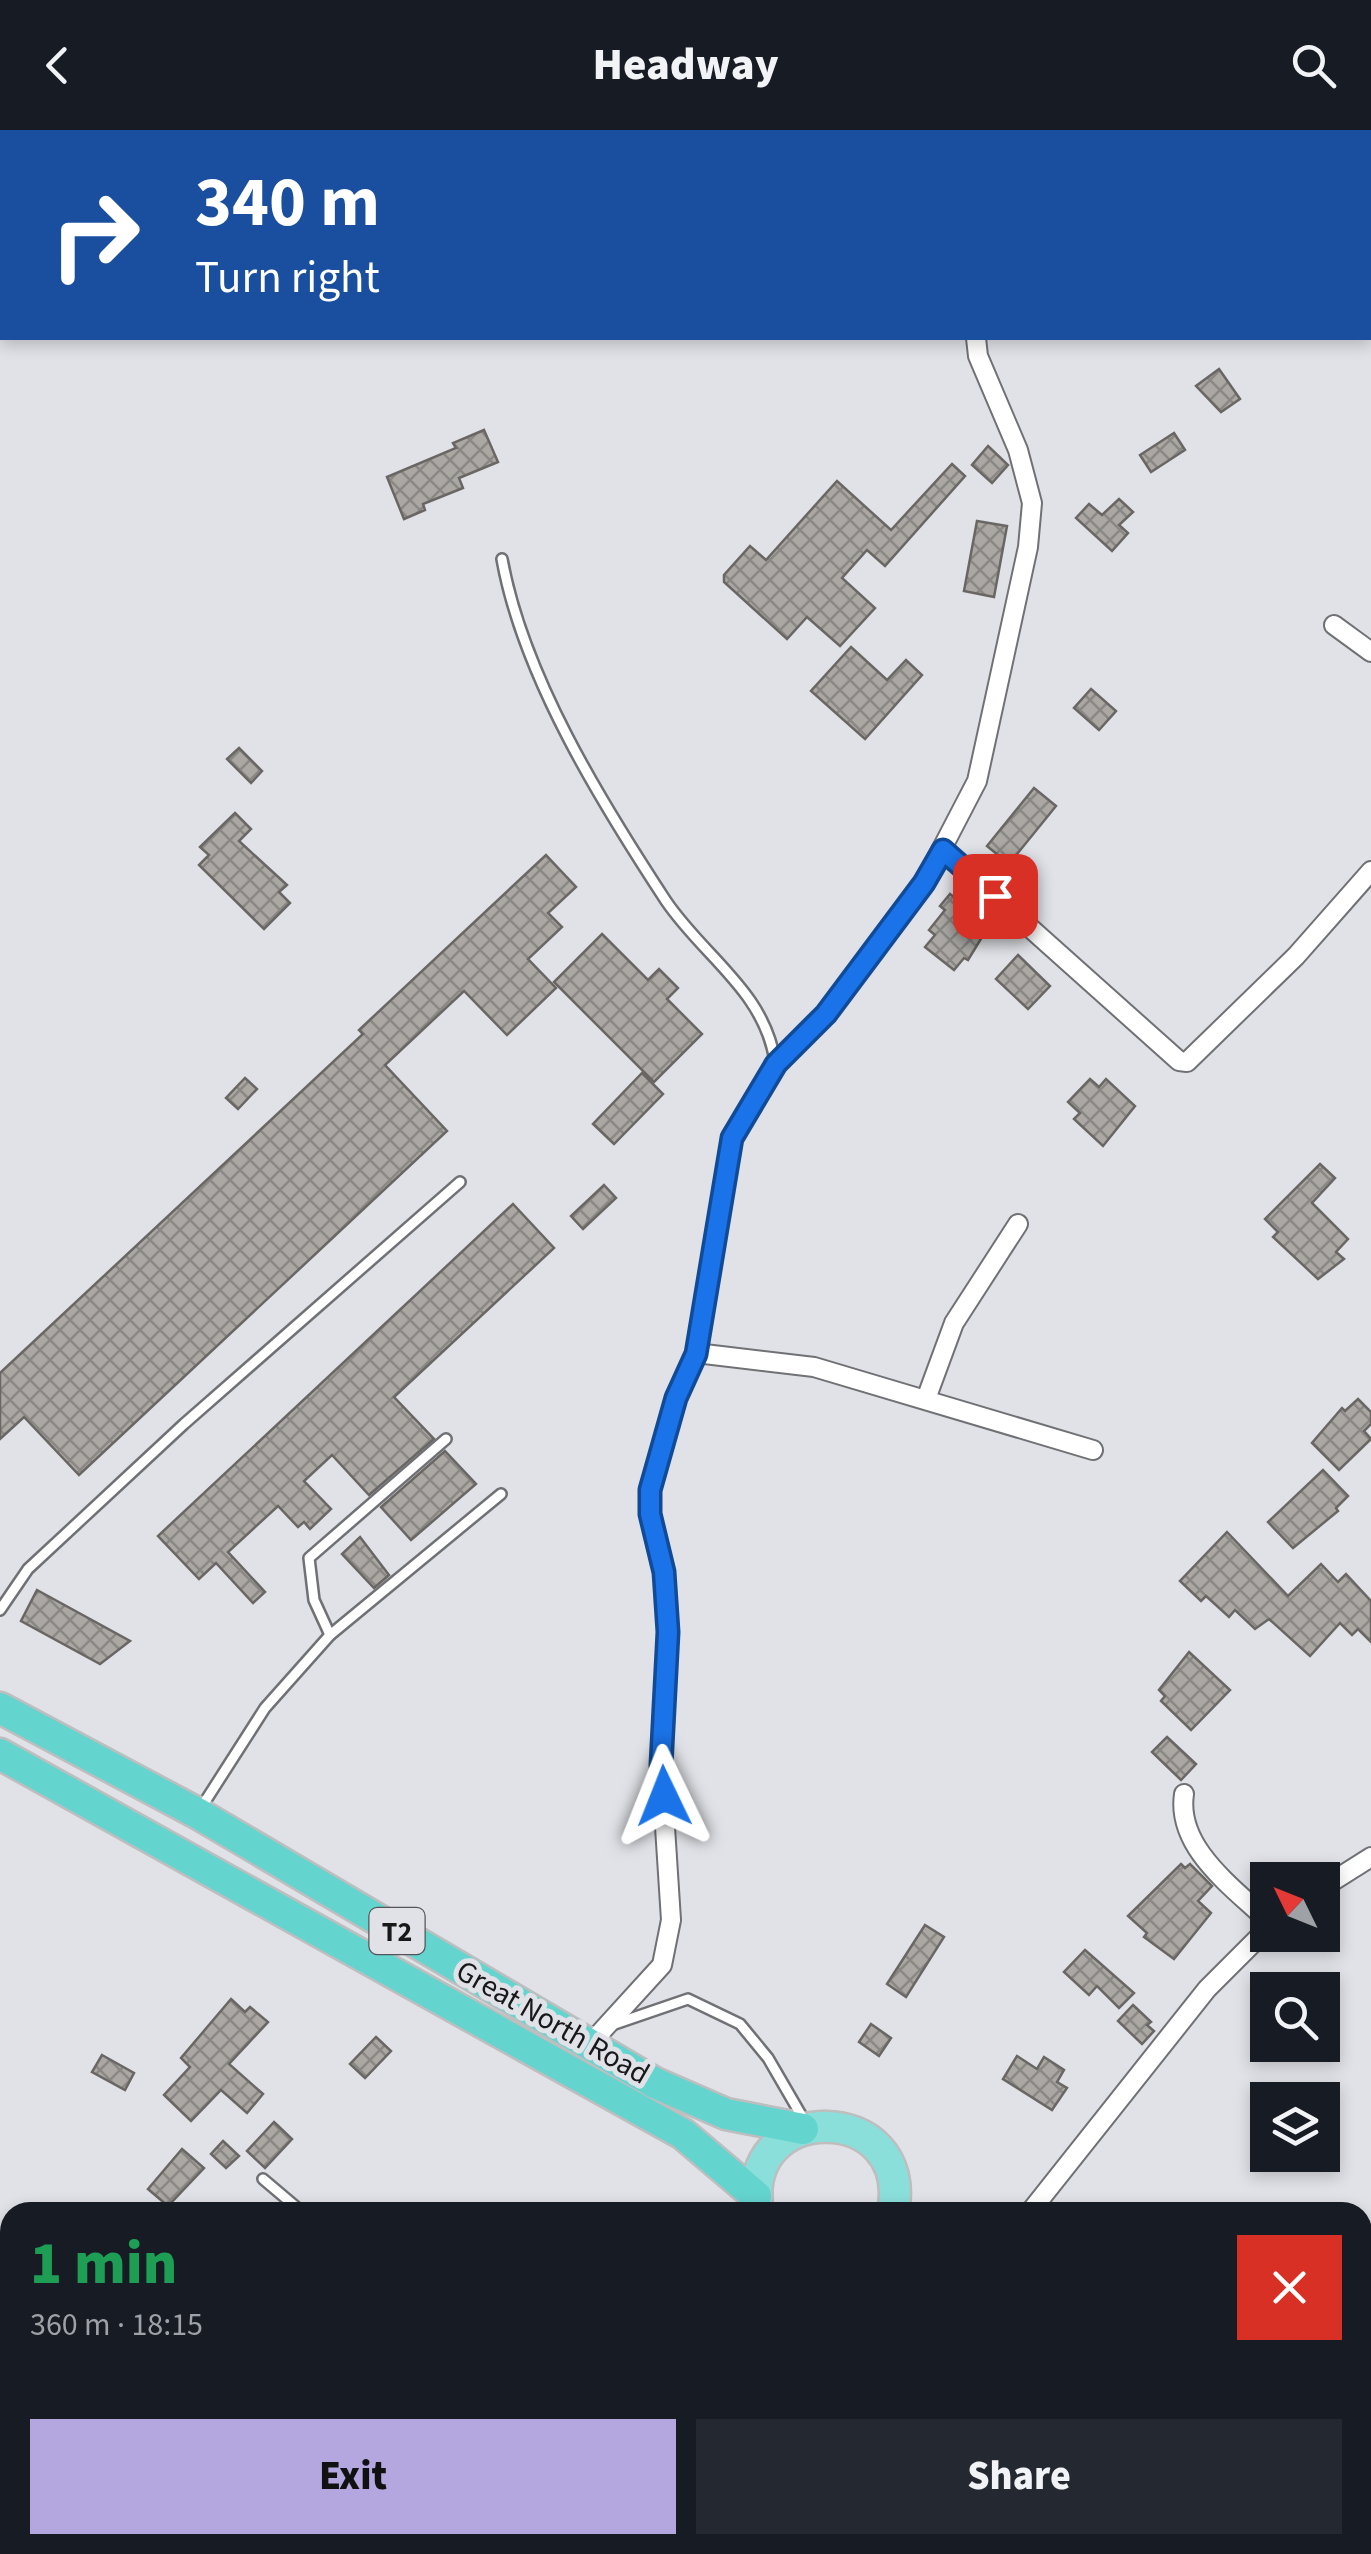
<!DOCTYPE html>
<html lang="en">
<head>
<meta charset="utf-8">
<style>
  body { margin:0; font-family:"Source Sans 3",sans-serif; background:#242831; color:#f1f3f6; height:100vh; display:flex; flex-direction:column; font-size:38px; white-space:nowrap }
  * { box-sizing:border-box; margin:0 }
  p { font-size:32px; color:#9ea1a6 }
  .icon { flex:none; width:55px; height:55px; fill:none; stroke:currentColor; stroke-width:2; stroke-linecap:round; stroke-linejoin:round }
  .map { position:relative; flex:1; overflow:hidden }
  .panel { position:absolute; left:0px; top:2072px; width:1372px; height:352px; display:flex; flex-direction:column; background:#171b24; border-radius:30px 30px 0 0; box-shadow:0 5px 15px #0003 }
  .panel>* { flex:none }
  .guide { position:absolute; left:0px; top:0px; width:1372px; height:210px; box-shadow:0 5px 15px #0003; background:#1a4fa0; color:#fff; overflow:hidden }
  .needle { width:65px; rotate:313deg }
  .buttons { position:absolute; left:1250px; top:1732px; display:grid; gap:20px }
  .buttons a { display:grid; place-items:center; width:90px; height:90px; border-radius:0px; background:#171b24; box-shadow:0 5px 15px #0003; font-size:50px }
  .pin { position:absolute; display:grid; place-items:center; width:85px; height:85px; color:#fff; margin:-42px; border-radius:20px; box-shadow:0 5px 15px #0006 }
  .me { position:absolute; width:110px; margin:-55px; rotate:358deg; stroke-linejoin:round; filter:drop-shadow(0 0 8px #0008) }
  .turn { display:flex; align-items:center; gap:35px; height:210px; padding:0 30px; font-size:45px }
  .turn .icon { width:130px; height:130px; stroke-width:2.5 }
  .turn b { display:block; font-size:70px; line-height:85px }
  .round { display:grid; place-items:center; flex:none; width:105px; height:105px; border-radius:0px; background:#242831 }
  .head { display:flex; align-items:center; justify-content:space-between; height:170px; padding:0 30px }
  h1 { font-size:60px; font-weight:800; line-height:75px; color:#1e9e55 }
  .primary-button { display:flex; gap:20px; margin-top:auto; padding:20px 30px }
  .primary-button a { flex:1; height:115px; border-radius:0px; background:#b4a6de; color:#111; font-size:40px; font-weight:800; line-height:115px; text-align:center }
  .primary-button a+a { background:#242831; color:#f1f3f6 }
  header { display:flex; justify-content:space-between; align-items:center; height:130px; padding:0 30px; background:#171b24; font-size:45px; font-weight:800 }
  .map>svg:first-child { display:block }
</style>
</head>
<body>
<header><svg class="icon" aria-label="back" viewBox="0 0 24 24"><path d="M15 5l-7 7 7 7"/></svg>Headway<svg class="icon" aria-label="search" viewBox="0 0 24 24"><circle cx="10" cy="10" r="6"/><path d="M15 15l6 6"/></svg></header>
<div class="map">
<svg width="1371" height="2424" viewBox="0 0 1371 2424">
  <defs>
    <pattern id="building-cross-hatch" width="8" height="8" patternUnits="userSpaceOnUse" patternTransform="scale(2.5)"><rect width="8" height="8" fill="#aba8a4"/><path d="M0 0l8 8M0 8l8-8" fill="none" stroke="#8a8885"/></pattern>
  </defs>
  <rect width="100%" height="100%" fill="#e1e2e7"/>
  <g fill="url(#building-cross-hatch)" stroke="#696663" stroke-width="2.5">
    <path d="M1219,239L1240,269L1221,282L1196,256Z"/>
    <path d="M484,300L498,332L459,348L463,358L423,374L425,380L404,389L387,347L456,318L453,313Z"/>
    <path d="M1174,303L1185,320L1151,342L1140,325Z"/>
    <path d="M988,316L1008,335L992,353L972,335Z"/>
    <path d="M952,334L965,346L885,436L867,420L842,448L875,478L840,516L807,487L787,509L724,452V445L750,416L766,430L837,351L891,400Z"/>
    <path d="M1119,369L1133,382L1119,395L1128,403L1112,421L1076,388L1089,374L1102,385Z"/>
    <path d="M977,391L1007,396L994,467L964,461Z"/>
    <path d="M851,517L887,550L906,530L922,545L865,609L811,561Z"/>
    <path d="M1091,559L1116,581L1099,600L1074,578Z"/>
    <path d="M239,618L262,641L251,653L227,629Z"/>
    <path d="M1034,658L1056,676L1009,734L987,716Z"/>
    <path d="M235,683L251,699L239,711L287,755L279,762L290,773L264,799L199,735L209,725L200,717Z"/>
    <path d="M546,725L576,757L548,783L562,797L528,829L556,858L507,905L464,861L385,935L447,1001L79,1345L24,1287L0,1309V1243L363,904L359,900Z"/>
    <path d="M950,764L990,794L968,830L964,828L954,840L925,817L935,805L929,800L945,780L940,776Z"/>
    <path d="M602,804L648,850L659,839L678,858L667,869L702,904L654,952L554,852Z"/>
    <path d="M1018,825L1050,856L1028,879L996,849Z"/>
    <path d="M642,943L663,964L614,1014L593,994Z"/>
    <path d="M245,948L257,959L238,979L226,968Z"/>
    <path d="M1090,949L1099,957L1106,949L1135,976L1103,1016L1074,989L1080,983L1068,972Z"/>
    <path d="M1320,1034L1335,1048L1312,1073L1348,1109L1336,1122L1344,1129L1318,1149L1273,1107L1278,1102L1265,1089Z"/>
    <path d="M604,1055L616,1068L583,1099L571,1086Z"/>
    <path d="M513,1074L554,1118L394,1267L434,1309L369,1365L332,1325L304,1351L331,1379L310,1399L304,1392L298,1397L278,1376L228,1422L265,1462L253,1473L216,1433L199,1449L158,1406Z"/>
    <path d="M1358,1269L1371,1282V1294L1364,1301L1371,1309L1339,1340L1312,1313L1342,1278L1345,1281Z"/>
    <path d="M445,1321L476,1354L411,1410L381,1377Z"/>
    <path d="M1323,1340L1348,1366L1336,1378L1338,1381L1293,1418L1268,1392Z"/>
    <path d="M1227,1402L1288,1466L1321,1434L1338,1452L1346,1444L1371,1471V1512L1358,1499L1352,1505L1340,1493L1310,1526L1269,1489L1255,1499L1235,1480L1229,1487L1206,1466L1201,1471L1180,1451Z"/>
    <path d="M360,1407L389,1445L374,1458L342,1424Z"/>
    <path d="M37,1460L130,1511L100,1534L21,1491Z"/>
    <path d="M1189,1522L1230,1560L1191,1600L1161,1571L1165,1566L1159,1560Z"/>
    <path d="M1167,1607L1196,1634L1181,1650L1152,1622Z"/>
    <path d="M1181,1734L1185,1738L1190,1734L1212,1756L1198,1771L1211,1783L1174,1829L1144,1807L1147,1803L1128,1786Z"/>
    <path d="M925,1795L944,1807L906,1867L887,1854Z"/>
    <path d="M1085,1820L1134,1863L1119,1878L1097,1856L1089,1865L1064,1842Z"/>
    <path d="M231,1869L245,1882L250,1877L268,1892L229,1934L263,1964L247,1983L221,1960L191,1991L164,1965L190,1937L181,1928Z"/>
    <path d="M1133,1875L1151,1892L1147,1895L1154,1901L1142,1914L1118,1891Z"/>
    <path d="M871,1894L891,1908L879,1926L859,1912Z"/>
    <path d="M376,1907L391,1921L365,1948L350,1934Z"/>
    <path d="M102,1925L134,1943L125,1960L92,1942Z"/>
    <path d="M1017,1926L1037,1939L1044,1927L1064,1940L1057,1952L1067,1958L1052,1980L1003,1949Z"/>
    <path d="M274,1992L292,2009L265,2038L247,2021Z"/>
    <path d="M223,2011L239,2026L226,2038L211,2024Z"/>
    <path d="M182,2019L204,2038L168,2076L148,2059Z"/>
  </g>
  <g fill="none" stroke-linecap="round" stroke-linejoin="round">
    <g stroke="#707175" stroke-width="14">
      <g id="service">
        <path d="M502,429C523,546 601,672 666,771C704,827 764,861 775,931"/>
        <path d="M0,1480L28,1439L184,1294L460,1052"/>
        <path d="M330,1505L314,1470L309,1428L446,1309"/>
        <path d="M199,1681L265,1578L330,1505L501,1364"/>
        <path d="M612,1895L688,1869L740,1894L768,1928L804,1990"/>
        <path d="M263,2049L302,2082"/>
        <path d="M0,2197L10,2195"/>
      </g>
    </g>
    <g stroke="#707175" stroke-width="22">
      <g id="minor">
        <path d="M640,0L648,2"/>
        <path d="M1303,0L1305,2"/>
        <path d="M79,2L82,0"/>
        <path d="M1158,2L1160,0"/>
        <path d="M1370,53L1371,54"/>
        <path d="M0,58L2,56"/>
        <path d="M1334,495L1371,522"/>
        <path d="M943,720L1179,931L1187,932L1296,826L1371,741"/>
        <path d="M696,1223L814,1237L1093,1320"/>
        <path d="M926,1269L954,1193L1018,1094"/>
        <path d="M1184,1664C1176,1718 1233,1757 1268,1791"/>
        <path d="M1322,1758L1371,1727"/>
        <path d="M590,1914L662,1835L671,1790L661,1635L668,1503L664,1442L650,1384V1360L676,1267L696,1223L732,1008L776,934L826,884L924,753L977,651L1028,417L1032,373L1018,320L978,226L976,208"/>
        <path d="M1030,2082L1207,1859L1268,1798"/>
      </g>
    </g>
    <g stroke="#bebebf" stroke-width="35">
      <g id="primary">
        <path d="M758,2082C738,1968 915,1969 893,2082"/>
        <path d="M1245,2415L1257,2424"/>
        <path d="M1299,2415L1311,2424"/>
        <path d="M488,2424L497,2415"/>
      </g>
    </g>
    <g stroke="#bebebf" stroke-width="35">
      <g id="trunk">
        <path d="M0,1578L197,1683L655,1953L726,1984L803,1999"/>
        <path d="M0,1624L683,2004L756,2066"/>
      </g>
    </g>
    <use href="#service" stroke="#fff" stroke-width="9"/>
    <use href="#minor" stroke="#fff" stroke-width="18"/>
    <use href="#primary" stroke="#8bdfdb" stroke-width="30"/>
    <use href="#trunk" stroke="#64d4cf" stroke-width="30"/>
  </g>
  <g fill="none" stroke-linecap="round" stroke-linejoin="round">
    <g stroke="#114b97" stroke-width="25">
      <path id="route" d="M664,1666L661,1635L668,1502L664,1442L650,1384V1360L676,1268L696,1224L732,1008L776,934L826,884L924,753L943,720L995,766"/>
    </g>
    <use href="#route" stroke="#1a73e8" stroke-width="18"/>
  </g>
  <g text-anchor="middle" stroke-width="10" stroke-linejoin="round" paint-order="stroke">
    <rect fill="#e1e2e7" stroke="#545558" stroke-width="2.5" x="369.5" y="1778" width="55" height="46" rx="8"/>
    <g font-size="28" font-weight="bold" fill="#18181a">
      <text x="397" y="1811">T2</text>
    </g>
    <g font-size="30" fill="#18181a" stroke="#e1e2e7">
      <text transform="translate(553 1892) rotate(30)" y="10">Great North Road</text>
    </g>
  </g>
</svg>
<div class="buttons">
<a><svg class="needle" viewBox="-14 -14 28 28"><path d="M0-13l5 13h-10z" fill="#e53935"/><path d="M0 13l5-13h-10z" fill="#9ea1a6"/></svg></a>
<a><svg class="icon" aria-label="search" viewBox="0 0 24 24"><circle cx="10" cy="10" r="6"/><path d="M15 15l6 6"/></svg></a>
<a><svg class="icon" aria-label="layers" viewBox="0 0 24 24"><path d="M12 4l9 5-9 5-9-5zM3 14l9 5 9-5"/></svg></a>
</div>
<div class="pin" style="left:995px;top:766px;background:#d93025"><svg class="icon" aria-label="arrive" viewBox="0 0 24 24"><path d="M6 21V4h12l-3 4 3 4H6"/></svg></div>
<svg class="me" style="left:664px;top:1666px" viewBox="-20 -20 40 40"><path d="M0-17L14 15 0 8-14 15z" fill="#1a73e8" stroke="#fff" stroke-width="4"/></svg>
<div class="guide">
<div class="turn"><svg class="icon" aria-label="right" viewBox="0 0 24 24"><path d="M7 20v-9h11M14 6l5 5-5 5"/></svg><div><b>340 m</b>Turn right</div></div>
</div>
<section class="panel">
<div class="head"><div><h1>1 min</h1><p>360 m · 18:15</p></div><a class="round" style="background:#d93025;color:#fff"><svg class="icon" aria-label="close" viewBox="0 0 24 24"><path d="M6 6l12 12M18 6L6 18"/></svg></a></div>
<div class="primary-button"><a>Exit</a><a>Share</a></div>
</section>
</div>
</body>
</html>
